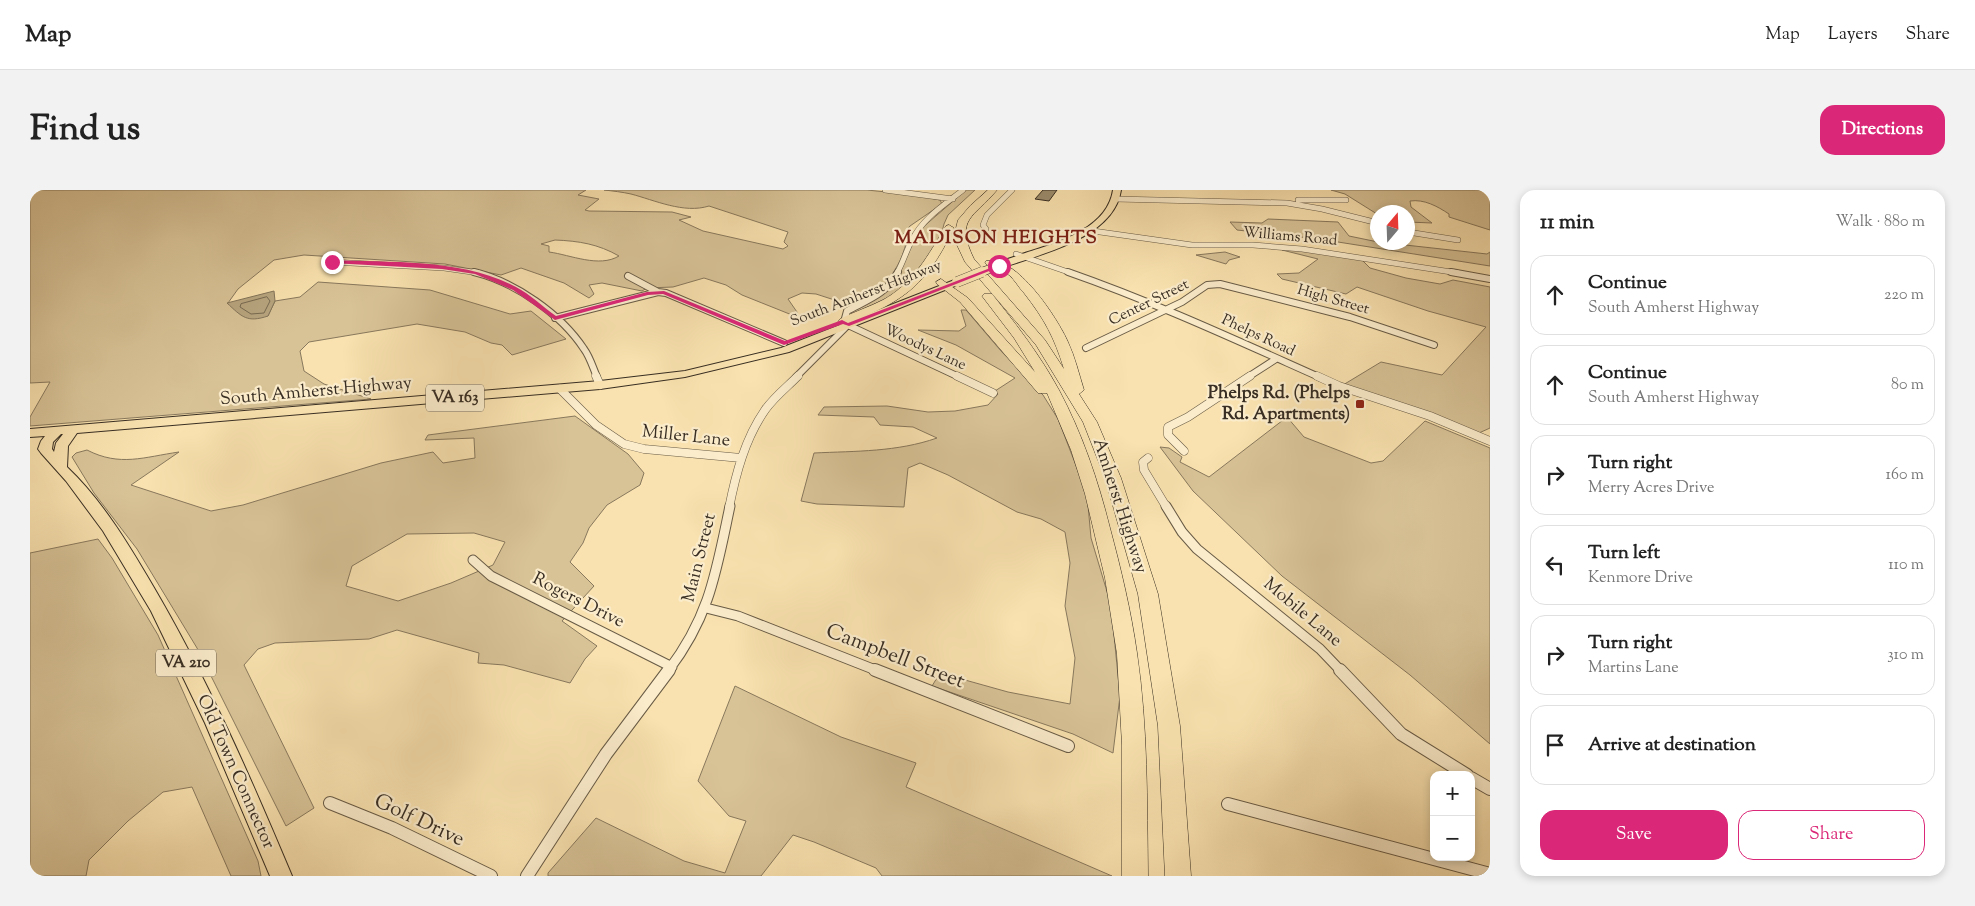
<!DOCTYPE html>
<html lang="en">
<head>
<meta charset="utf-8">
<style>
  :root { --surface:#fff; --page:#f2f2f2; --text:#222; --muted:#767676; --line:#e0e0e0; --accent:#db2777 }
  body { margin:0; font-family:"Sorts Mill Goudy",serif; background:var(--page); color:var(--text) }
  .controls { position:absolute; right:15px; bottom:15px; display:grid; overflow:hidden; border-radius:10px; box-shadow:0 2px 8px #0003 }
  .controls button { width:45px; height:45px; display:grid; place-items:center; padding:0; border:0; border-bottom:1px solid var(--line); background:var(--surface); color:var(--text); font:25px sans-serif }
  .compass { position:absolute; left:1340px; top:15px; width:45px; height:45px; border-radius:50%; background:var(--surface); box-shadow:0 2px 8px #0003; rotate:19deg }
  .stop { position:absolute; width:15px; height:15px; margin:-11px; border:4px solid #db2777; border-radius:50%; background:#fff }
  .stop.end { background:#db2777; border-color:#fff; box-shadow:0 1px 5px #0008 }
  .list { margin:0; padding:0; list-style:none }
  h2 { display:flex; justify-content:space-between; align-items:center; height:65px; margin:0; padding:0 20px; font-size:21px }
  h2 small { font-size:16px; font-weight:400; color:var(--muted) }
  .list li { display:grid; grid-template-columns:32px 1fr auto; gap:15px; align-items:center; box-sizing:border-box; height:80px; margin:0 10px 10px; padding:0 10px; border:1px solid var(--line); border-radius:15px }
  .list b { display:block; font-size:19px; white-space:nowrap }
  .list p { margin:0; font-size:16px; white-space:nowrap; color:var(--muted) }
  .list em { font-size:16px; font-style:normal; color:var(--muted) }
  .actions { display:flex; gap:10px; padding:15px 20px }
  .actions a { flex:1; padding:11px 0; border:1px solid var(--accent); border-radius:15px; text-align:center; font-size:18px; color:var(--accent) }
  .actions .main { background:var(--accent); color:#fff }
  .icon { flex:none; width:28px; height:28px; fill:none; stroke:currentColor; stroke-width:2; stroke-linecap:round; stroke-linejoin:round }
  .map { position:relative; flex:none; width:1460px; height:686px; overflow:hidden; border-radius:15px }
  header { display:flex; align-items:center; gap:30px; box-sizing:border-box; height:70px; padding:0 25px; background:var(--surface); border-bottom:1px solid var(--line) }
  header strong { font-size:24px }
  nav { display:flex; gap:28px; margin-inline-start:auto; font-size:18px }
  .intro { display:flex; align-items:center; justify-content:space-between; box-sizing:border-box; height:120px; padding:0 30px }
  h1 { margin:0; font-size:35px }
  .button { padding:12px 22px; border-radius:15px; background:var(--accent); color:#fff; font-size:18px; font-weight:700 }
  main { display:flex; gap:30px; padding:0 30px }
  aside { flex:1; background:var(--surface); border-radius:15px; box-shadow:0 2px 8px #0003 }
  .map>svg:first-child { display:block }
</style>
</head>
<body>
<header>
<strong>Map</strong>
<nav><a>Map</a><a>Layers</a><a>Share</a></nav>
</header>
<div class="intro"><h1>Find us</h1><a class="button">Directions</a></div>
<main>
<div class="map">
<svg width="1460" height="686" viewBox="0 0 1460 686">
  <rect width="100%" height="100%" fill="#f9e2af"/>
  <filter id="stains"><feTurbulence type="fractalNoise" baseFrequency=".004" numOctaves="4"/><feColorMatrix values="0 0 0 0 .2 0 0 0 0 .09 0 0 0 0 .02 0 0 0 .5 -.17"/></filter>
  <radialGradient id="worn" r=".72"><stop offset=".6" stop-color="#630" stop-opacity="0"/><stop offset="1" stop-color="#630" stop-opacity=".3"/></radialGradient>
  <path fill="#d8c397" stroke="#88785d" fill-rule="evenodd" d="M0,0h556l-8,5 21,4 -14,11 4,1 83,1 19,5 -12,3 24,11 80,18 5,-3 -4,-4 4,-10 -79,-26c-25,8 -55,-6 -78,-12 -9,-2 -18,-3 -27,-4h263l48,5 25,5 2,4 -32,22 -11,13 8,2c-2,5 -3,10 -5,15 -11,26 -27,39 -52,49l-34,-11 -14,-1 -14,6 9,13v5l-55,-22 -16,-10 -22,-7 -31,9 -26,1 -5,3 -40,-8 -13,2 5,9 -5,4 -25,-15 -43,-15 -20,7 -56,-11 -141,-9 -30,5 -36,29 -10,14 40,13 7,-15 25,-4 18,-15 112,8 80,24 21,-3 35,28 -54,16 -10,-10 -11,-2 -26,-11 -48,-8 -108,18 -9,9 4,20 20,13 47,15 -341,27v-9l20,-35 -20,1zM525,50c24,1 43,4 64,16 -20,12 -48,-1 -70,-4v-6l-8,-2z
    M936,0h9l-27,25 -4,9 -5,20 -41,49 -45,21 -2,-1 47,-36 17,-39 7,-10z
    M1301,0h145l14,2v38l-41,-13v-3c-12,-8 -25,-15 -39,-13l1,6 21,16 -24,-1v-10l-31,2 -32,-20z
    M1238,29l70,3 11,14 29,6 109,12 3,-2v14l-171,-27 -82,-9 -7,-8 32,1z
    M1258,58l74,12 8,8 36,10 34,6 13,-4 37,7v141l-11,5 -136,-48 38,-23 61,13 44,-48 -58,-16 -71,-24 -11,7 -64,-15 -5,-5 22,-1 19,-14 -36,-9z
    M1195,62l15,5 -11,3 -3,4 -30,-9z
    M931,120h5l35,41 42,44 15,24 29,75 4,44 20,67 9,91 -7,57 -40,-19 -141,-48 8,-13 68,19 62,12 5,-46 -10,-52 5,-43 -5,-31 -24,-13 -24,-7 -69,-37 -28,-12 -12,5 -4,39 -87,-3 -16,-3 13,-48c42,-2 83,-1 123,-15l-24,-11 -33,-2 -6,-8 -56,-2 6,-8 63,-1 41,6 27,-1 33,-6 10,-11 -3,-3 20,-13 -59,-33 -38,-15 41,1 7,-5z
    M545,226l53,38 16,19 -4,12 -33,20 -18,23 -6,15 -13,19 24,24 -32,35 35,25 -12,13 -15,24 -66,-18 -26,-2 1,-10 -82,-23 -28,9 -94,4 -17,6 -14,16 70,143 -28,18 -89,-178 -60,-99 -43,-56 -22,-36 4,-4 11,-3c33,17 57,7 92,2l-48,33 80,26 32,-6 138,-42 52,-11 10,11 32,-5 -1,-20 -49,2 3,-5zM444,343l31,9 -12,23 -42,18 -53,18 -52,-15 6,-20 55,-32z
    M1257,227l17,20 67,26 12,-2 42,-40 65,27v296l-80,-69 -128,-99 -89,-85 -33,-44 9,1 13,9 -2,5 29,15z
    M68,349l14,19 46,77 100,226 3,15h-30l-39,-89 -29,5 -35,29 -39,39 -3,16h-56v-323z
    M705,496l106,51 75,26 -10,24 206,89h-230l-6,-8 -62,-26 -21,-7 -32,41h-213v-3l48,-55 88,43 41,12 21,-52 -17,-5 -31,-35z"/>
  <path fill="#b7a57f" stroke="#84755a" d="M244,101l1,10 -7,15c-21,7 -26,1 -41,-13z"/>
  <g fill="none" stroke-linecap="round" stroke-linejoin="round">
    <path stroke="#786a51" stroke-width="1" d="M237,107l3,4 -6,12 -13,1 -11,-7 1,-3z"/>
  </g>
  <path fill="#9c8c6c" stroke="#382e23" d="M1013,0h14l-8,11 -14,-2z"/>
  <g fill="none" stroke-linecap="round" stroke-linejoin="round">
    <defs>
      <path id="street-far4" d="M855,0l68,9
        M1086,9l171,4 35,6 56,14
        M1268,10h48
        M956,39l-3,-4 4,-10 25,-25
        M1056,40l106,15h61l49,4 156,24
        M1378,42l50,8
        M986,64l55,19
        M302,72l112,6 35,5
        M867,83c6,-10 9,-22 15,-33 11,-22 32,-35 51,-50"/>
      <path id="street-far3" d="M444,82c41,10 87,42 110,77 6,8 9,19 13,28
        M1038,82c86,30 168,68 251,105
        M1421,82l39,7
        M598,86l30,16 8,1 118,50
        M525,128l103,-26
        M818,135l-4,-3 3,-11c20,-11 40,-17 51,-39
        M818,135l111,52
        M1056,158l96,-46 25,-17 13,-1 130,33 84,28
        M766,187l52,-52
        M1218,187l28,-18"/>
      <path id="street-far2" d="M566,186l4,9
        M927,186l36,17
        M1287,186l22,10 91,30 60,25
        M530,199l36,36 28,19 20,5 97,9
        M1154,261l-16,-16v-8l20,-10 62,-41
        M1118,268l-5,4 1,8 23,38
        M699,318c7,-35 16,-69 36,-98 9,-13 22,-23 33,-34"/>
      <path id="street-far1" d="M1136,316l16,26 15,17 123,100 21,22
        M443,370l18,16 181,91
        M676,418l32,8 140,55
        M638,481c42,-55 48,-99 62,-165"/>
      <path id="street" d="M845,480l193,76
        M1310,480l61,64 66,41
        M1441,588l19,11
        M300,613l62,25 99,48
        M1198,614l262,70
        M497,686l79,-122 63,-84"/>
      <path id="primary" d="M1083,0h8c-7,49 -84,65 -123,79h-6l-2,-2c7,-6 20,-8 29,-12 33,-11 88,-24 94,-65z
        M927,89l5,3 -2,2 -171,68 -104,25 -85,12 -523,44 -9,13 -1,21c35,33 62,78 86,119 54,92 98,192 139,290h-22l-65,-153 -54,-112 -48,-80 -37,-50 -25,-28 -3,-4 3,-8 4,-5 -15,1v-8l570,-48 85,-10 96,-23zM31,244h2l-7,9 -2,9 -2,-3 1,-7z"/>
      <path id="highway" d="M958,0h9c-23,28 -43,28 -23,69l71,81 19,29c-10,-32 -19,-49 -40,-76 -5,-5 -9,-13 -15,-18 -7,-6 -18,-6 -24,-12l1,-2c30,-7 72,58 82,81 7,15 11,32 16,48l-5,4 18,28 24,56 37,116 22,132 11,150h-26l-7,-150 -20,-132 -33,-116 -22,-56 -47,-77 -71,-83 -8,-17 -2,-13 3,-12 12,-14z
        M919,35l5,3c-23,47 -41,68 -89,88 -8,4 -16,11 -25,9l-2,-3 2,-3c14,-7 29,-12 43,-19 31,-17 45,-45 63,-74z
        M911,89l27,19 67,74 -21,-34 -32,-42 2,-2h8c24,30 48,61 67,96 23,43 39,90 51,138 11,41 21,83 27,125 11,74 10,149 11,223h-26v-131l-5,-91 -12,-76 -20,-84 -14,-44 -24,-57h-9l-78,-91 -23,-18 -1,-2z"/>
    </defs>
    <use href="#street-far4" stroke="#685b46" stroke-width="6"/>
    <use href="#street-far3" stroke="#685b46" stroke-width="8"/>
    <use href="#street-far2" stroke="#685b46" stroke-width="9"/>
    <use href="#street-far1" stroke="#685b46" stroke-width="11"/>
    <use href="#street" stroke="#685b46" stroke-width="14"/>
    <use href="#primary" stroke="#382e23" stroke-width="2"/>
    <use href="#highway" stroke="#382e23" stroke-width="1"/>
    <use href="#street-far4" stroke="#fbeccb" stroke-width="5"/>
    <use href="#street-far3" stroke="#fbeccb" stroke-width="6"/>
    <use href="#street-far2" stroke="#fbeccb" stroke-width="8"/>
    <use href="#street-far1" stroke="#fbeccb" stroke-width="9"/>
    <use href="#street" stroke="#fbeccb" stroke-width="12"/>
    <use href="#primary" fill="#f9e2af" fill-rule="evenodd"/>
    <use href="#highway" fill="#f9e2af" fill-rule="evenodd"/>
    <defs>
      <path id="primary-bridge-far1" d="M949,83l16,-6"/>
      <path id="primary-bridge" d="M927,92l25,-10"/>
    </defs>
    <use href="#primary-bridge-far1" stroke="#382e23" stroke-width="9" stroke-linecap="butt"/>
    <use href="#primary-bridge" stroke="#382e23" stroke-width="11" stroke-linecap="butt"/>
    <use href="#primary-bridge-far1" stroke="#f9e2af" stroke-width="8"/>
    <use href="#primary-bridge" stroke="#f9e2af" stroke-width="10"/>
  </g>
  <path fill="#db2777" d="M302,70c61,3 129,-2 184,27 14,7 27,20 40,29l91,-24 17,-1 121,50 57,-21 6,3 150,-58 4,1 -153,60 -6,-2 -59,21 -121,-51 -15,1 -93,25 -42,-30 -38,-16 -33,-5 -111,-6z"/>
  <rect fill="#8f2418" stroke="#fbeccb" stroke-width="2" x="1325" y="209" width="10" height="10" rx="2.5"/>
  <g text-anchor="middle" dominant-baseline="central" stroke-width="4.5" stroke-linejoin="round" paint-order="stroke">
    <g font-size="15" fill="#382e23" stroke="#fbeccb">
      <text transform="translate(1260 47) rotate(5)">Williams Road</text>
      <text transform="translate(836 104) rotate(-21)">South Amherst Highway</text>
      <text transform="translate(1303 110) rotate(16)">High Street</text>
      <text transform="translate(1119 113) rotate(-26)">Center Street</text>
      <text transform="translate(1228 146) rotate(25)">Phelps Road</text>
      <text transform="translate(895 158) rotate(25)">Woodys Lane</text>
    </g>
    <g fill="#fbeccb" stroke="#726755" stroke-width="1">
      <rect x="396" y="194.5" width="58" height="27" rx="4"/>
      <rect x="126" y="459.5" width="60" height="27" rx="4"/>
    </g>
    <g font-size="16" font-weight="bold" fill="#382e23">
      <text x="425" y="208">VA 163</text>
      <text x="156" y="473">VA 210</text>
    </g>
    <g font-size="18" fill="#382e23" stroke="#fbeccb">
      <text transform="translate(286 202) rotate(-5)">South Amherst Highway</text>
      <text transform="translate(656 247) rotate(6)">Miller Lane</text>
      <text transform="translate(1089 316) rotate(72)">Amherst Highway</text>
      <text transform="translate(670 368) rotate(-76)">Main Street</text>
      <text transform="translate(548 411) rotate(27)">Rogers Drive</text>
      <text transform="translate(1272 423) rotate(40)">Mobile Lane</text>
      <text transform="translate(205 582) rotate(66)">Old Town Connector</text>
    </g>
    <g font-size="18" font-weight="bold" fill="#382e23" stroke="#fbeccb" text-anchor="end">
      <text x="1320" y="204">Phelps Rd. (Phelps<tspan x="1320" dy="21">Rd. Apartments)</tspan></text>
    </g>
    <g font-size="19" font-weight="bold" letter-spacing="1" fill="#7a1f14" stroke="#fbeccb">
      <text x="966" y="48">MADISON HEIGHTS</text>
    </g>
    <g font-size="21" fill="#382e23" stroke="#fbeccb">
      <text transform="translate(865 467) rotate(21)">Campbell Street</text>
      <text transform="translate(389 631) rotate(25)">Golf Drive</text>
    </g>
  </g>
  <rect width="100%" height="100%" filter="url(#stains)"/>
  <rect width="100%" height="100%" fill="url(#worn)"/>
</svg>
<div class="controls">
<button>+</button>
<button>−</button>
</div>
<svg class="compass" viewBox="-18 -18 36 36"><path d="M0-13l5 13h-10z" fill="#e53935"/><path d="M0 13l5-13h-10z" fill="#767676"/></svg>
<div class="stop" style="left:969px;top:76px"></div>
<div class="stop end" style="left:302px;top:72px"></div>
</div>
<aside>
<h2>11 min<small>Walk · 880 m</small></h2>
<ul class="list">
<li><svg class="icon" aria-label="ahead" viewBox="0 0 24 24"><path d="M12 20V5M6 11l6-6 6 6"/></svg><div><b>Continue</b><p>South Amherst Highway</p></div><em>220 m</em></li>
<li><svg class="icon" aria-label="ahead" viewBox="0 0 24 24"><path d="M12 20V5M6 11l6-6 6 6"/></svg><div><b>Continue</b><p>South Amherst Highway</p></div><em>80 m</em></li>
<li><svg class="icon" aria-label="right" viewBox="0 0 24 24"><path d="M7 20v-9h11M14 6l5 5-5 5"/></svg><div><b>Turn right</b><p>Merry Acres Drive</p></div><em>160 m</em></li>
<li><svg class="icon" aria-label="left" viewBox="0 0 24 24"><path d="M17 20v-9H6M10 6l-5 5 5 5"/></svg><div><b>Turn left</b><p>Kenmore Drive</p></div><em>110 m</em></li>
<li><svg class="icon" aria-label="right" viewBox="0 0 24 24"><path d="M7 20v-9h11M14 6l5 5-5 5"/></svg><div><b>Turn right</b><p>Martins Lane</p></div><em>310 m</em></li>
<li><svg class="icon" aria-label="arrive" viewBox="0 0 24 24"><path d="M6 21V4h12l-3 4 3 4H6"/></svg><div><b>Arrive at destination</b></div></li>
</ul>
<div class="actions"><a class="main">Save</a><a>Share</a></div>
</aside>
</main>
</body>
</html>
